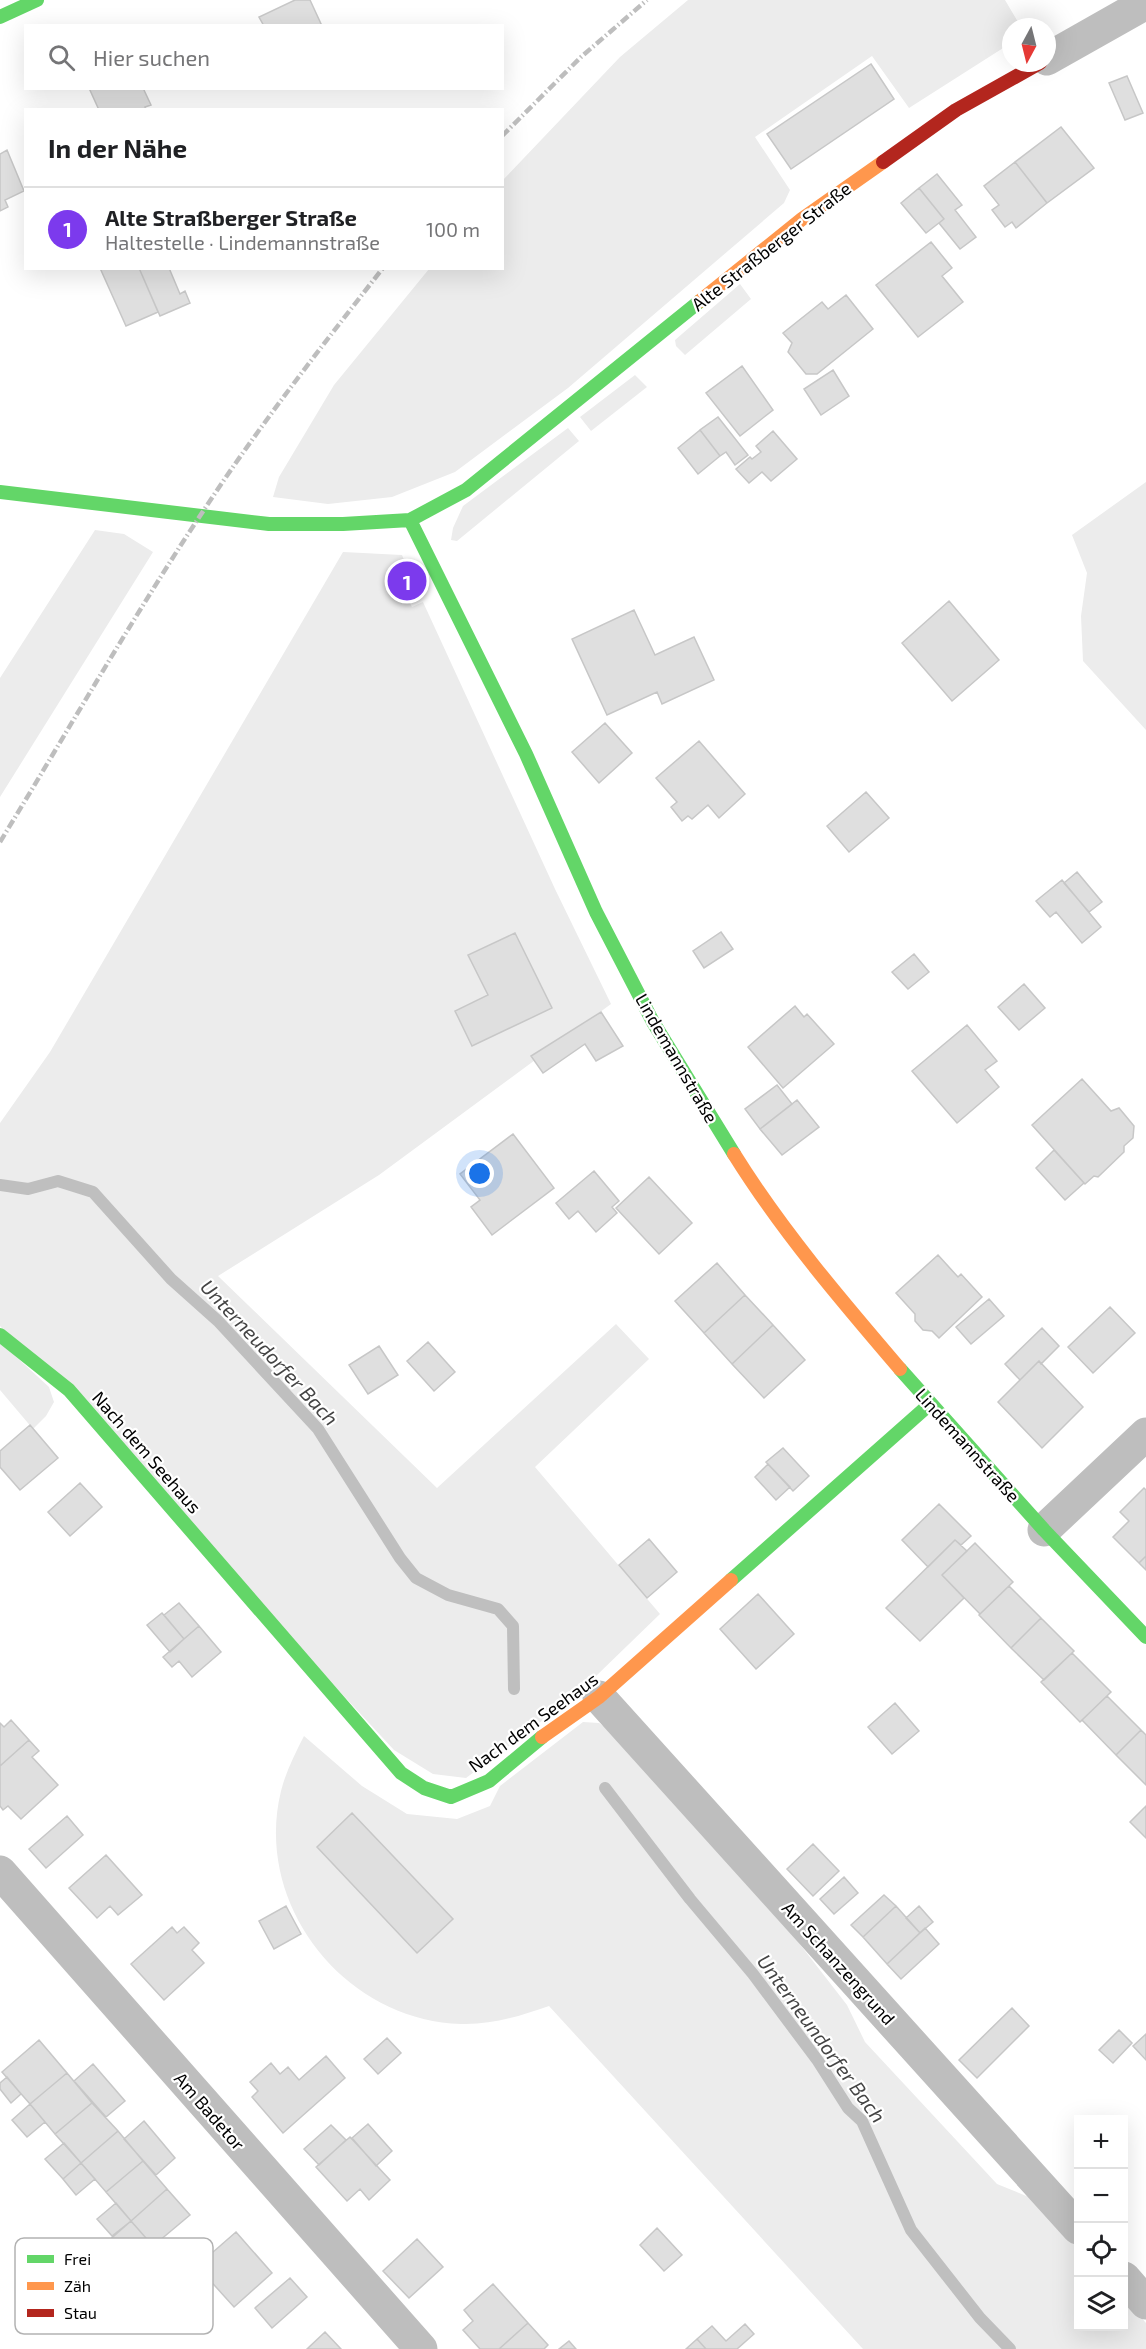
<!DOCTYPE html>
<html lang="de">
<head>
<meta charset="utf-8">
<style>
  :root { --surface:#fff; --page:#f2f2f2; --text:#202124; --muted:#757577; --line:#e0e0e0; --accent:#7c3aed }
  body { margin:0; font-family:"Exo 2",sans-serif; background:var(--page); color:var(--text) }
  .controls { position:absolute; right:18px; bottom:18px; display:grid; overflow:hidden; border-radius:0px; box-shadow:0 6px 24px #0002 }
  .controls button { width:54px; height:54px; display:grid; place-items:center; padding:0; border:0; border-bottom:2px solid var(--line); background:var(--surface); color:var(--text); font:30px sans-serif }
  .compass { position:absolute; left:1002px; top:18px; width:54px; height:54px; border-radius:50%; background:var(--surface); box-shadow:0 6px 24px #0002; rotate:187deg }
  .you { position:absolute; left:480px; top:1174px; width:21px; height:21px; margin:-15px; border:4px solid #fff; border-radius:50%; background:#1a73e8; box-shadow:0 0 0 9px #1a73e833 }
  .badge { display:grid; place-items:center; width:39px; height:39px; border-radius:50%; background:var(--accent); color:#fff; font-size:20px; font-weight:700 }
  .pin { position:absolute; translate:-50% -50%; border:3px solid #fff; box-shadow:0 2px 6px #0006 }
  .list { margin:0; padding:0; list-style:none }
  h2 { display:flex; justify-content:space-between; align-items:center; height:78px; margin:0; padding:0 24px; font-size:26px }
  h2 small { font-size:20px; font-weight:400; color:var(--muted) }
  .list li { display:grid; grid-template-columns:39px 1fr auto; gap:18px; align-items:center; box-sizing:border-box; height:84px; padding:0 24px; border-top:2px solid var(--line) }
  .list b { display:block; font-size:22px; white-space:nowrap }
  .list p { margin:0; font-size:20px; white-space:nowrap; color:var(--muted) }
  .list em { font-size:20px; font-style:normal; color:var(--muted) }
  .icon { flex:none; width:33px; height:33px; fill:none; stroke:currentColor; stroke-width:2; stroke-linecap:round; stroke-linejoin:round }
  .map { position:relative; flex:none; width:1146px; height:2349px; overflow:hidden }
  .search { position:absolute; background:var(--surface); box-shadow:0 6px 24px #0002; left:24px; top:24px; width:480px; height:66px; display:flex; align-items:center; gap:15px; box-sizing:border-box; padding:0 21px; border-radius:0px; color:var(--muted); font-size:22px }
  .panel { position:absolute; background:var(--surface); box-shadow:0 6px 24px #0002; left:24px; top:108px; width:480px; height:162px; border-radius:0px }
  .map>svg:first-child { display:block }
</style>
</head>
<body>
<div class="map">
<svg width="1146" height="2349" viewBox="0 0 1146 2349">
  <rect width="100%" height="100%" fill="#fff"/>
  <path fill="#ececec" d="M688,0h317l16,27h-10v16l-102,65 -37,-52 -117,81 35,53 -6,13 -216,185 -113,84 -63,25 -64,7 -55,-7 6,-20 55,-92 95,-116 73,-1 1,-88 117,-123z
    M740,284l11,15 -66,56 -9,-9 -1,-6z
    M635,375l12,12 -56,44 -11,-14z
    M568,428l11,13 -122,100 -6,-1 2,-12 10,-22z
    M1146,482v248l-63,-69 -2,-45 6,-43 -15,-38z
    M95,530l29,4 29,18 -153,245v-119z
    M343,552l59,3 4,10 -12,7 18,35 11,-5 132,287 56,115 -232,171 -161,101 219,212 179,-164 33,35 -114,108 125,147 -64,62 -64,53 -66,49 -33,-4 -39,-24 -394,-424v-203l50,-71z
    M0,1342l49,45 5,15 -8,14 -13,13 -33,-39z
    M583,1722l16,1 38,27 148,175 62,80 18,37 132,142 39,16 42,47v79h46v-29l22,26v26h-283l-314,-343c-29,10 -57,19 -88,18 -116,-3 -208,-119 -180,-233 5,-20 14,-37 23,-55l58,50 45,28 50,5 33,-13 10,-20z"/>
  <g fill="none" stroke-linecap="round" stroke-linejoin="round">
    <path stroke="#bfbfbf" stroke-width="12" d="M0,1185l28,4 30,-8 35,11 78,87 47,42 100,108 82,129 16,20 32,17 50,14 15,17 1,63
      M605,1788l85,111 63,75 65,87 30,47 14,13 49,109 69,88 30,31"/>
  </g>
  <path fill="#dfdfdf" stroke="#c7c7c7" stroke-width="1.5" d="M295,0h15l12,26h-58l-5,-9z
    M871,64l23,35 -103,70 -24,-35z
    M1127,76l16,37 -18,7 -16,-37z
    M89,88h54l8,17 -6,2 1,3h-47z
    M1061,127l33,41 -47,35 -32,-41z
    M7,150l17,41 -19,9 3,7 -8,4v-57z
    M1015,162l32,41 -31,25 -4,-6 -7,5 -13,-17 7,-5 -15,-19z
    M937,174l25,31 -7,5 21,27 -16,12 -21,-26 5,-4 -25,-31z
    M919,188l25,31 -18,14 -25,-30z
    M931,242l21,26 -10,8 21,26 -45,35 -42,-52z
    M100,268h39l19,44 -32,14z
    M139,268h30l11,26 5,-3 5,12 -30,13z
    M846,295l27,34 -56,45h-11l-18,-22 4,-9 -9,-10 39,-31 6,7z
    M742,366l31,44 -33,26 -34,-43z
    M833,370l16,26 -28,19 -17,-26z
    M718,417l30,38 -13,10 -9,-13 -6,4 -20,-26z
    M700,430l20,26 -22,18 -20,-26z
    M773,431l24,28 -26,22 -9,-9 -13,11 -13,-14 14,-12 2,2 9,-7 -5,-6z
    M949,601l50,59 -47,41 -50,-58z
    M634,610l21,45 39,-18 20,43 -52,24 -5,-12 -50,23 -35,-76z
    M605,723l27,30 -33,30 -27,-31z
    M699,741l46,53 -26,24 -11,-13 -16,14 -4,-3 -6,5 -11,-14 6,-5 -21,-24z
    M866,792l23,26 -40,34 -22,-26z
    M1077,872l25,30 -13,10 -25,-29z
    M1062,880l39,47 -19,16 -26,-31 -6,5 -14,-16z
    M721,932l12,17 -29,19 -11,-17z
    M515,933l37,75 -80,38 -17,-35 33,-16 -20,-40z
    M914,954l15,18 -21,17 -16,-17z
    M1024,984l21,24 -26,22 -21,-23z
    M795,1006l9,11 3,-3 27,30 -51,44 -35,-41z
    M601,1012l22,34 -27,15 -11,-17 -42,29 -12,-17z
    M967,1025l30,36 -12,9 14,17 -42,36 -45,-52z
    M1082,1079l29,32 8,-3 15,18 -1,12 -9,8v6l-26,25 -4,-1 -9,8 -53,-59z
    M777,1085l15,19 -32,25 -15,-20z
    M797,1100l22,27 -37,28 -22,-26z
    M513,1134l41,54 -62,47 -21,-28 9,-7 -20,-26z
    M1054,1150l30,33 -19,17 -29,-32z
    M594,1171l25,30 -7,6 5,6 -21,19 -18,-21 -9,8 -13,-16z
    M649,1177l43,46 -33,31 -43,-46z
    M938,1255l20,22 3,-3 21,23 -43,41 -7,-7 -9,-1 -8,-9v-7l-19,-21z
    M717,1263l28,32 -41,38 -29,-32z
    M745,1295l28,30 -41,39 -28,-31z
    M989,1299l15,17 -33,28 -15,-17z
    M1110,1307l25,26 -42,40 -25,-26z
    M773,1325l32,35 -41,38 -32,-34z
    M1042,1328l17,18 -18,18 -2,-3 -19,19 -15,-16z
    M428,1342l27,30 -21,19 -27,-30z
    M379,1346l19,29 -30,19 -19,-29z
    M1039,1361l44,46 -41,41 -44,-46z
    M30,1425l28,33 -38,32 -20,-23v-16z
    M783,1448l26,28 -16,15 -27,-29z
    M768,1464l22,23 -14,13 -21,-23z
    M80,1483l22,24 -32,29 -22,-24z
    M1144,1488l2,2v66l-7,7 -26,-26 16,-16 -9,-9z
    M939,1504l32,32 -10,9 -6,-5 -27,27 -26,-27z
    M649,1539l28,33 -30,26 -28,-33z
    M955,1540l12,11 -25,24 22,23 -44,43 -34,-33z
    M975,1543l38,39 -33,32 -38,-39z
    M1146,1556v14l-7,-7z
    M1009,1586l32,32 -30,30 -32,-33z
    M758,1594l36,40 -38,35 -36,-40z
    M179,1603l20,23 -15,13 -20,-24z
    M162,1613l22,26 -14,13 -23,-27z
    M1041,1618l33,33 -30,29 -33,-32z
    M199,1626l22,26 -29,25 -13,-16 -7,6 -9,-10z
    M1072,1653l39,39 -31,30 -39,-40z
    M1107,1696l34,34 -25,25 -34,-35z
    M895,1703l24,28 -27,23 -24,-27z
    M11,1720l18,20 -29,26v-43l4,4z
    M1141,1730l5,5v50l-30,-30z
    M29,1740l10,11 -7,6 26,28 -37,34 -13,-13 -5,4 -3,-4v-40z
    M1146,1806v32l-16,-16z
    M352,1813l101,106 -36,34 -100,-106z
    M67,1816l16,19 -37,33 -17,-19z
    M813,1844l26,27 -26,25 -26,-27z
    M106,1855l36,40 -24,20 -8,-9 -13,12 -28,-30z
    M844,1877l14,16 -24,21 -14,-15z
    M884,1895l12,11 -33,31 -12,-12z
    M286,1906l15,28 -27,15 -15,-28z
    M896,1906l24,27 -33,31 -24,-27z
    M919,1906l14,16 -13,11 -14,-15z
    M172,1927l5,6 7,-6 15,16 -7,7 12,13 -40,37 -33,-36z
    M925,1928l14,16 -38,35 -14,-15z
    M1012,2008l17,18 -52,52 -18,-18z
    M1119,2030l13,13 -19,20 -14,-13z
    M1146,2034v26l-13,-14z
    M387,2038l14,15 -23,21 -14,-15z
    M39,2040l28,33 -37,31 -28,-32z
    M326,2056l19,22 -62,55 -31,-36 6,-6 -8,-9 21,-19 9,11 8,-7 11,13z
    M93,2064l32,37 -19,16 -32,-36z
    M67,2073l25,30 -37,31 -25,-30z
    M7,2077l14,17 -10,9 -11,-14v-6z
    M92,2103l26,28 -37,32 -26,-29z
    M30,2104l15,18 -18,15 -15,-17z
    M144,2121l31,37 -19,17 -32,-36z
    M368,2124l24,27 -16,15 -24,-28z
    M331,2125l15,15 -27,25 -15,-16z
    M118,2131l25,30 -37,31 -25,-29z
    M350,2137l40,43 -21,20 -9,-11 -13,12 -31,-34z
    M64,2143l17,20 -18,16 -18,-20z
    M143,2161l24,28 -36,32 -25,-29z
    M81,2163l14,16 -19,16 -13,-16z
    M167,2189l23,26 -37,31 -22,-25z
    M116,2203l15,18 -19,15 -15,-17z
    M131,2221l22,25 -17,15 -14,-15 -8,7 -8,-10z
    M657,2228l25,27 -18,16 -24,-26z
    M236,2232l36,41 -38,34 -37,-41z
    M417,2239l26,28 -34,31 -26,-27z
    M290,2278l17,19 -35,31 -17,-20z
    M493,2284l35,39 -29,26h-19l-17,-19 10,-9 -9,-11z
    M528,2323l20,22 -4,4h-45z
    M745,2324l9,10 -17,15h-31l-9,-10 15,-13 14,15z
    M325,2332l16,17h-34z
    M697,2339l9,10h-20z
    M569,2341l7,8h-17z"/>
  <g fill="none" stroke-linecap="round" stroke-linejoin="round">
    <path stroke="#bebebe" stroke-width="33" d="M1047,59l99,-56
      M1044,1530l102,-96
      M599,1697l479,531
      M0,1872l421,477
      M1124,2278l22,25"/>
    <path stroke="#63d668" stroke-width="14" d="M0,17l37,-17
      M0,492l269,32h74l67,-4 56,-30 234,-189
      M410,520l116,234 70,158 57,110 81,132
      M0,1335l69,55 332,383 23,15 27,9 38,-16 53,-44
      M900,1369l144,161 102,107
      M731,1580l199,-176"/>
    <path stroke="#ff974d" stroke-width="14" d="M700,301l102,-82 81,-57
      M734,1154c48,77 107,146 166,215
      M542,1737l57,-40 132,-117"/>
    <path stroke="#b3261e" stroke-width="14" d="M883,162l73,-52 84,-47"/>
    <path stroke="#bebebe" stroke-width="4.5" stroke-dasharray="9 3 1.5 3" stroke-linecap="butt" d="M502,136l79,-79 66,-57
      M0,842c77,-126 151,-257 235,-378 47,-67 97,-131 148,-196"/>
  </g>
  <g text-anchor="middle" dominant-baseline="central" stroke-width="4.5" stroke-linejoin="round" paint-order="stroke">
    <g font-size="18" fill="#000" stroke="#fff">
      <text transform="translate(771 246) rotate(-38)">Alte Straßberger Straße</text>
      <text transform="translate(677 1058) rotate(60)">Lindemannstraße</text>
      <text transform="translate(968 1445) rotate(48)">Lindemannstraße</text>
      <text transform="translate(147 1452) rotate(49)">Nach dem Seehaus</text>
      <text transform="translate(533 1722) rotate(-36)">Nach dem Seehaus</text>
      <text transform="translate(839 1963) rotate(48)">Am Schanzengrund</text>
      <text transform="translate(210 2111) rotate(49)">Am Badetor</text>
    </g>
    <g font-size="20" font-style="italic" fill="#444" stroke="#fff">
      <text transform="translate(270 1352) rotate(47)">Unterneudorfer Bach</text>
      <text transform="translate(822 2038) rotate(54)">Unterneundorfer Bach</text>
    </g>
  </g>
  <rect x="15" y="2238" width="198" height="96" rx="9" fill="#fff" stroke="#b2b2b2" stroke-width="1.5"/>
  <rect x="27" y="2255" width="27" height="8" fill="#63d668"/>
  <rect x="27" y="2282" width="27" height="8" fill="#ff974d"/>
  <rect x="27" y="2309" width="27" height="8" fill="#b3261e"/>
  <g font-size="16" fill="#000">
    <text x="64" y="2265">Frei</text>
    <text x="64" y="2292">Zäh</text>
    <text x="64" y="2319">Stau</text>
  </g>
</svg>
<div class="controls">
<button>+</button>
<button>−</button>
<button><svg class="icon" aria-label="locate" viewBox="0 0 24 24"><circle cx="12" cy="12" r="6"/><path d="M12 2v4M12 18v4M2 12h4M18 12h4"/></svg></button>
<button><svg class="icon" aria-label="layers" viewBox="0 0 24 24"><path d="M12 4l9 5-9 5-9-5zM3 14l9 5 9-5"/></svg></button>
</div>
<svg class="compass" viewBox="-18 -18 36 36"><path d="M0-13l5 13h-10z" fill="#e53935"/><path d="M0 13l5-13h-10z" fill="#757577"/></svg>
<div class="you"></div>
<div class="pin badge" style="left:407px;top:581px">1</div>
<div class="search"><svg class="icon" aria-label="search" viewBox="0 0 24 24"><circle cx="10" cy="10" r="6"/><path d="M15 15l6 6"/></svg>Hier suchen</div>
<section class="panel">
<h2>In der Nähe<small></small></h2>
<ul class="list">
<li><span class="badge">1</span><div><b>Alte Straßberger Straße</b><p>Haltestelle · Lindemannstraße</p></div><em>100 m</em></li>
</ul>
</section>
</div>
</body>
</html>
